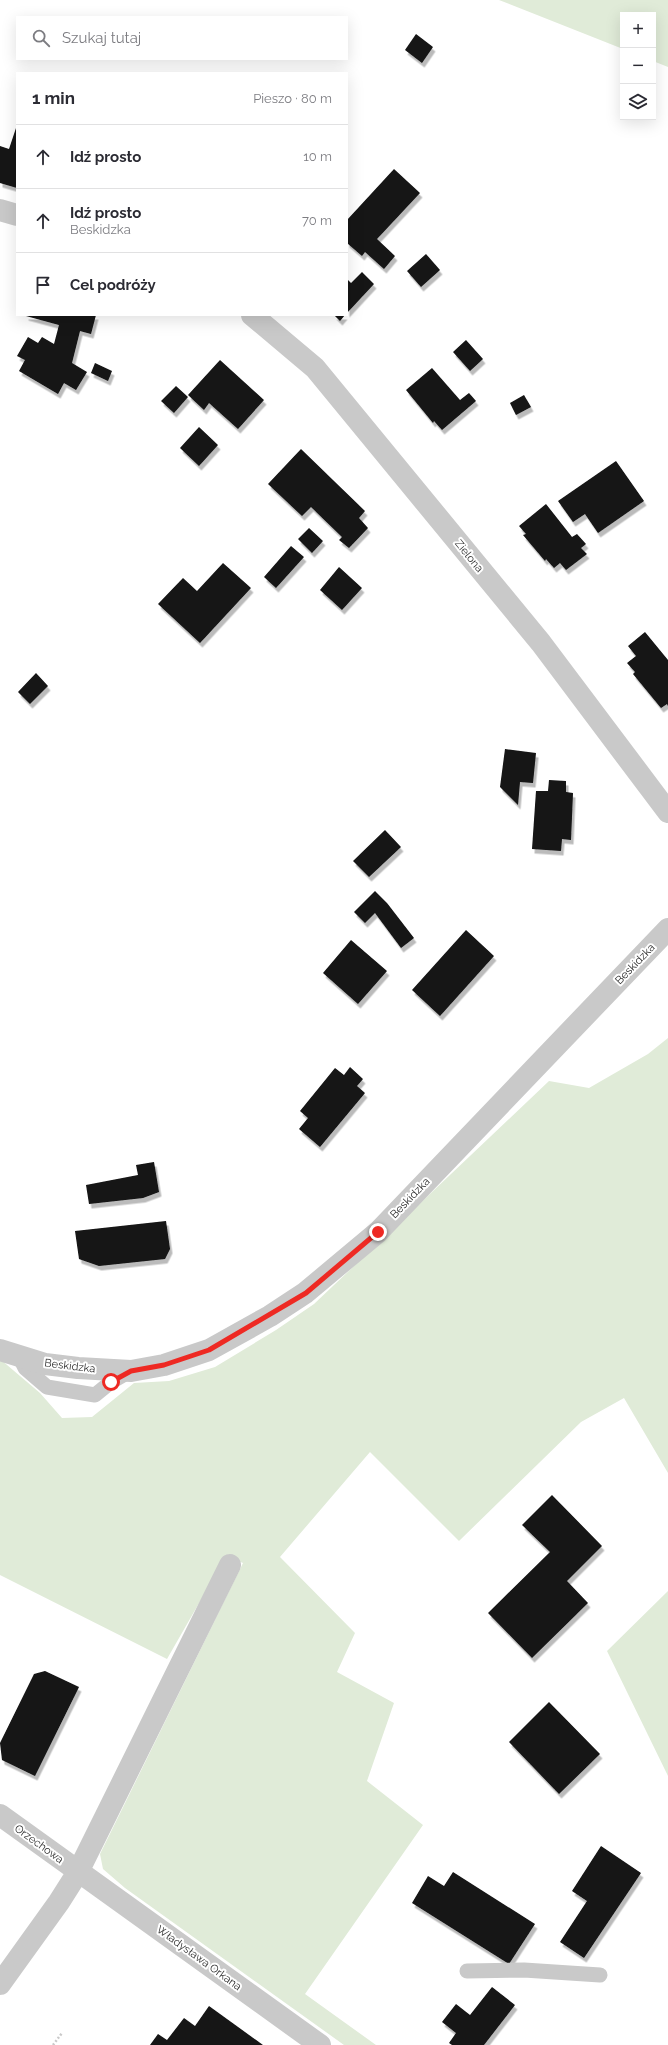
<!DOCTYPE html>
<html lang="pl">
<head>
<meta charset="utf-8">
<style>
  :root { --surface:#fff; --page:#f7f7f7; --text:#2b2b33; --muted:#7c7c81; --line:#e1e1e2 }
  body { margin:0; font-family:Raleway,sans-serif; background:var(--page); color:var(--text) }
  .controls { position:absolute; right:12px; top:12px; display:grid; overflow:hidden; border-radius:0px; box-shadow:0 4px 16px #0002 }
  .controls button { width:36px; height:36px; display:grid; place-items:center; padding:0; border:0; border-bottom:1px solid var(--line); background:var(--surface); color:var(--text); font:20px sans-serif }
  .stop { position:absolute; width:12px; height:12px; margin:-9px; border:3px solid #ee2923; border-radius:50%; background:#fff }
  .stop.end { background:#ee2923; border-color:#fff; box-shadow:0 1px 4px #0008 }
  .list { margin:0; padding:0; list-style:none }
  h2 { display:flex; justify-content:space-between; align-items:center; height:52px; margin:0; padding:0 16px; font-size:17px }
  h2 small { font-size:13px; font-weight:400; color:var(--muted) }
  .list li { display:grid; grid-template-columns:26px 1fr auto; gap:12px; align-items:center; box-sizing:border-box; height:64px; padding:0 16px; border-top:1px solid var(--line) }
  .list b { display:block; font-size:15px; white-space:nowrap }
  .list p { margin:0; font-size:13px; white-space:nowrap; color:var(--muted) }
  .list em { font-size:13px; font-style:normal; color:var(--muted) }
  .icon { flex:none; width:22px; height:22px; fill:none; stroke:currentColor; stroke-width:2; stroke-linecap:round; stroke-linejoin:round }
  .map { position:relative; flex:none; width:668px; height:2045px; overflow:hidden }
  .search { position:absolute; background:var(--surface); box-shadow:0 4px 16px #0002; left:16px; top:16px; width:332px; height:44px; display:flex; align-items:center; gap:10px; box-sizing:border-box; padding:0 14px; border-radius:0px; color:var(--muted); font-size:15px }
  .panel { position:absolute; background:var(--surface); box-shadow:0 4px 16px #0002; left:16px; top:72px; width:332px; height:244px; border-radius:0px }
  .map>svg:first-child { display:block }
</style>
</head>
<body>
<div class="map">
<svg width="668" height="2045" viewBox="0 0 668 2045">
  <defs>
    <filter id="shadow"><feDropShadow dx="2.5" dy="4.5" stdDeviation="0" flood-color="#0004"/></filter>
  </defs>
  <rect width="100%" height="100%" fill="#fff"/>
  <path fill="#e0ebd8" d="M499,0h169v67l-15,-6v-46h-30v34z
    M668,1038v435l-44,-75 -43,24 -122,119 -89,-89 -90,105 75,76 -18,39 57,31 -27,78 56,44 -118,169 71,51h-32l-219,-157 -22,-19 -3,-15 143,-291 -17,-7 -59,103 -167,-84v-216l40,34 22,25 30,-1 42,-34 35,-2 46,-14 61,-37 38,-26 235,-223 40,7 59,-34z
    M668,1591v185l-61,-125z"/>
  <path fill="#131313" filter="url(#shadow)" d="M416,34l17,13 -11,16 -17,-13z
    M17,125v63l-17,-5v-37l9,3z
    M394,169l26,24 -43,46 18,17 -11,13 -19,-17 -3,4 -15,-13v-23z
    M426,254l14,16 -19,17 -14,-16z
    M362,272l12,12 -27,29v-34l4,4z
    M26,315h70l-5,19 -11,-3 -8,32 15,9 -11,18 -12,-7 -6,11 -39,-23 6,-11 -8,-4 11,-19 10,6 4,-6 12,7 5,-19 -33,-9z
    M334,315h11l-5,6z
    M466,340l17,19 -13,12 -17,-19z
    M220,360l44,40 -26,29 -29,-26 -5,7 -16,-15z
    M95,363l17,8 -4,10 -17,-8z
    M432,368l28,32 9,-7 7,8 -34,29 -8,-9 -1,2 -27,-33z
    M176,386l12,11 -14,16 -13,-12z
    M524,395l7,12 -15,8 -6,-12z
    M199,427l19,18 -19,21 -19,-18z
    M301,449l64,62 -6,7 9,10 -19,20 -10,-8 3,-3 -31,-30 -9,9 -34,-32z
    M616,461l28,40 -46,32 -13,-19 -12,8 -15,-21z
    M546,504l26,33 5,-3 9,10 -5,4 6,6 -21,16 -6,-7 -6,5 -8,-9 -1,2 -22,-26 3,-1 -7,-8z
    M309,528l14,13 -11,12 -14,-14z
    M291,546l13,11 -28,31 -12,-11z
    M223,563l28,25 -51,55 -42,-39 25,-26 14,13z
    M339,567l23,21 -20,22 -22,-20z
    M645,632l23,28v46l-1,-2 -6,4 -28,-34 2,-2 -8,-9 9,-7 -8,-10z
    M36,673l12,13 -18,18 -12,-12z
    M505,749l31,4 -3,30 -13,-1 -2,23 -18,-18z
    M549,780l17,1v11l7,1 -2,47 -9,-1 -1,12 -29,-2 4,-58h12z
    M385,830l16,17 -32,30 -16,-16z
    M375,891l12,12 27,35 -13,10 -26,-35 -10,10 -11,-11z
    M466,930l28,26 -54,60 -28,-26z
    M351,940l36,31 -29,33 -35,-31z
    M350,1067l13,12 -6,7 8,7 -45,54 -21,-18 9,-11 -8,-7 35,-43 9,7z
    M154,1162l5,30 -16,6 -54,6 -3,-19 52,-10 -2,-10z
    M166,1221l4,28 -5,10 -66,7 -20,-7 -4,-28z
    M552,1495l50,51 -35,35 21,22 -56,55 -44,-45 62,-61 -28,-27z
    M45,1671l34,16 -44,89 -33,-16 -2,-17 34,-69z
    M549,1702l51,52 -41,40 -50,-52z
    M601,1846l40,27 -57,85 -24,-16 27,-41 -15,-10z
    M453,1872l82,52 -26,40 -97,-61 16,-27 16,10z
    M492,1987l23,18 -31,40h-32l-3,-2 7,-10 -14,-11 14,-18 14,11z
    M209,2006l54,39h-113l8,-11 9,6 17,-22 11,8z"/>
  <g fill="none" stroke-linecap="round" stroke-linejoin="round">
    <path stroke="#c9c9c9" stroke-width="2.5" stroke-dasharray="2 2" stroke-linecap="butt" d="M53,2045l9,-12"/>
    <path stroke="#c9c9c9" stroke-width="15" d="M19,1356l6,12 22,19 48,8 16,-13 19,-11
      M467,1971l57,-1 76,5"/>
    <path stroke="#c9c9c9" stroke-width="22" d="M0,210l17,5
      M252,315l63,53 226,275 127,169
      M0,1350l45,14 33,4 53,3 33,-6 45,-15 61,-34 35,-23 73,-61 290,-303
      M0,1815l320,230
      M0,1984l59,-82 19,-30 152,-307"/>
  </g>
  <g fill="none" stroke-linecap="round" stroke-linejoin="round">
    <path stroke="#ee2923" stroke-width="5" d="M111,1382l20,-11 33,-6 45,-15 97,-57 72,-61"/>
  </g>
  <g text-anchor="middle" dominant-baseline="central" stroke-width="4" stroke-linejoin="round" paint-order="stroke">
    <g font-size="11" fill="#2c2c2c" stroke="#fff">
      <text transform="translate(469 556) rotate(51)">Zielona</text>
      <text transform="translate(635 964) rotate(-46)">Beskidzka</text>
      <text transform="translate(410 1198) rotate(-46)">Beskidzka</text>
      <text transform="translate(70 1366) rotate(7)">Beskidzka</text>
      <text transform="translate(39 1844) rotate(36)">Orzechowa</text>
      <text transform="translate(199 1958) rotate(36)">Władysława Orkana</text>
    </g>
  </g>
</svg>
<div class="controls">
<button>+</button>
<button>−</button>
<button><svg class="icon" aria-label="layers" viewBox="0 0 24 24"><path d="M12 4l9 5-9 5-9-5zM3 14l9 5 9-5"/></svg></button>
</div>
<div class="stop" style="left:111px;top:1382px"></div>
<div class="stop end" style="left:378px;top:1232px"></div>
<div class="search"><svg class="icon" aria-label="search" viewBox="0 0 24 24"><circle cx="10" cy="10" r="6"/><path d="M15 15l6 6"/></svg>Szukaj tutaj</div>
<section class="panel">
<h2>1 min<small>Pieszo · 80 m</small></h2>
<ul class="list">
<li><svg class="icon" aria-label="ahead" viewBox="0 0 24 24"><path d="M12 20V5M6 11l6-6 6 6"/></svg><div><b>Idź prosto</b></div><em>10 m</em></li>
<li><svg class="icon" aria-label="ahead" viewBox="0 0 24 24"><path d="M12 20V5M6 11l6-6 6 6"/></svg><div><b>Idź prosto</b><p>Beskidzka</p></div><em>70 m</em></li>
<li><svg class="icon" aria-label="arrive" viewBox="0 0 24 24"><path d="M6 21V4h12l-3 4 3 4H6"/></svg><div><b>Cel podróży</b></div></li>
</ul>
</section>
</div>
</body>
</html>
